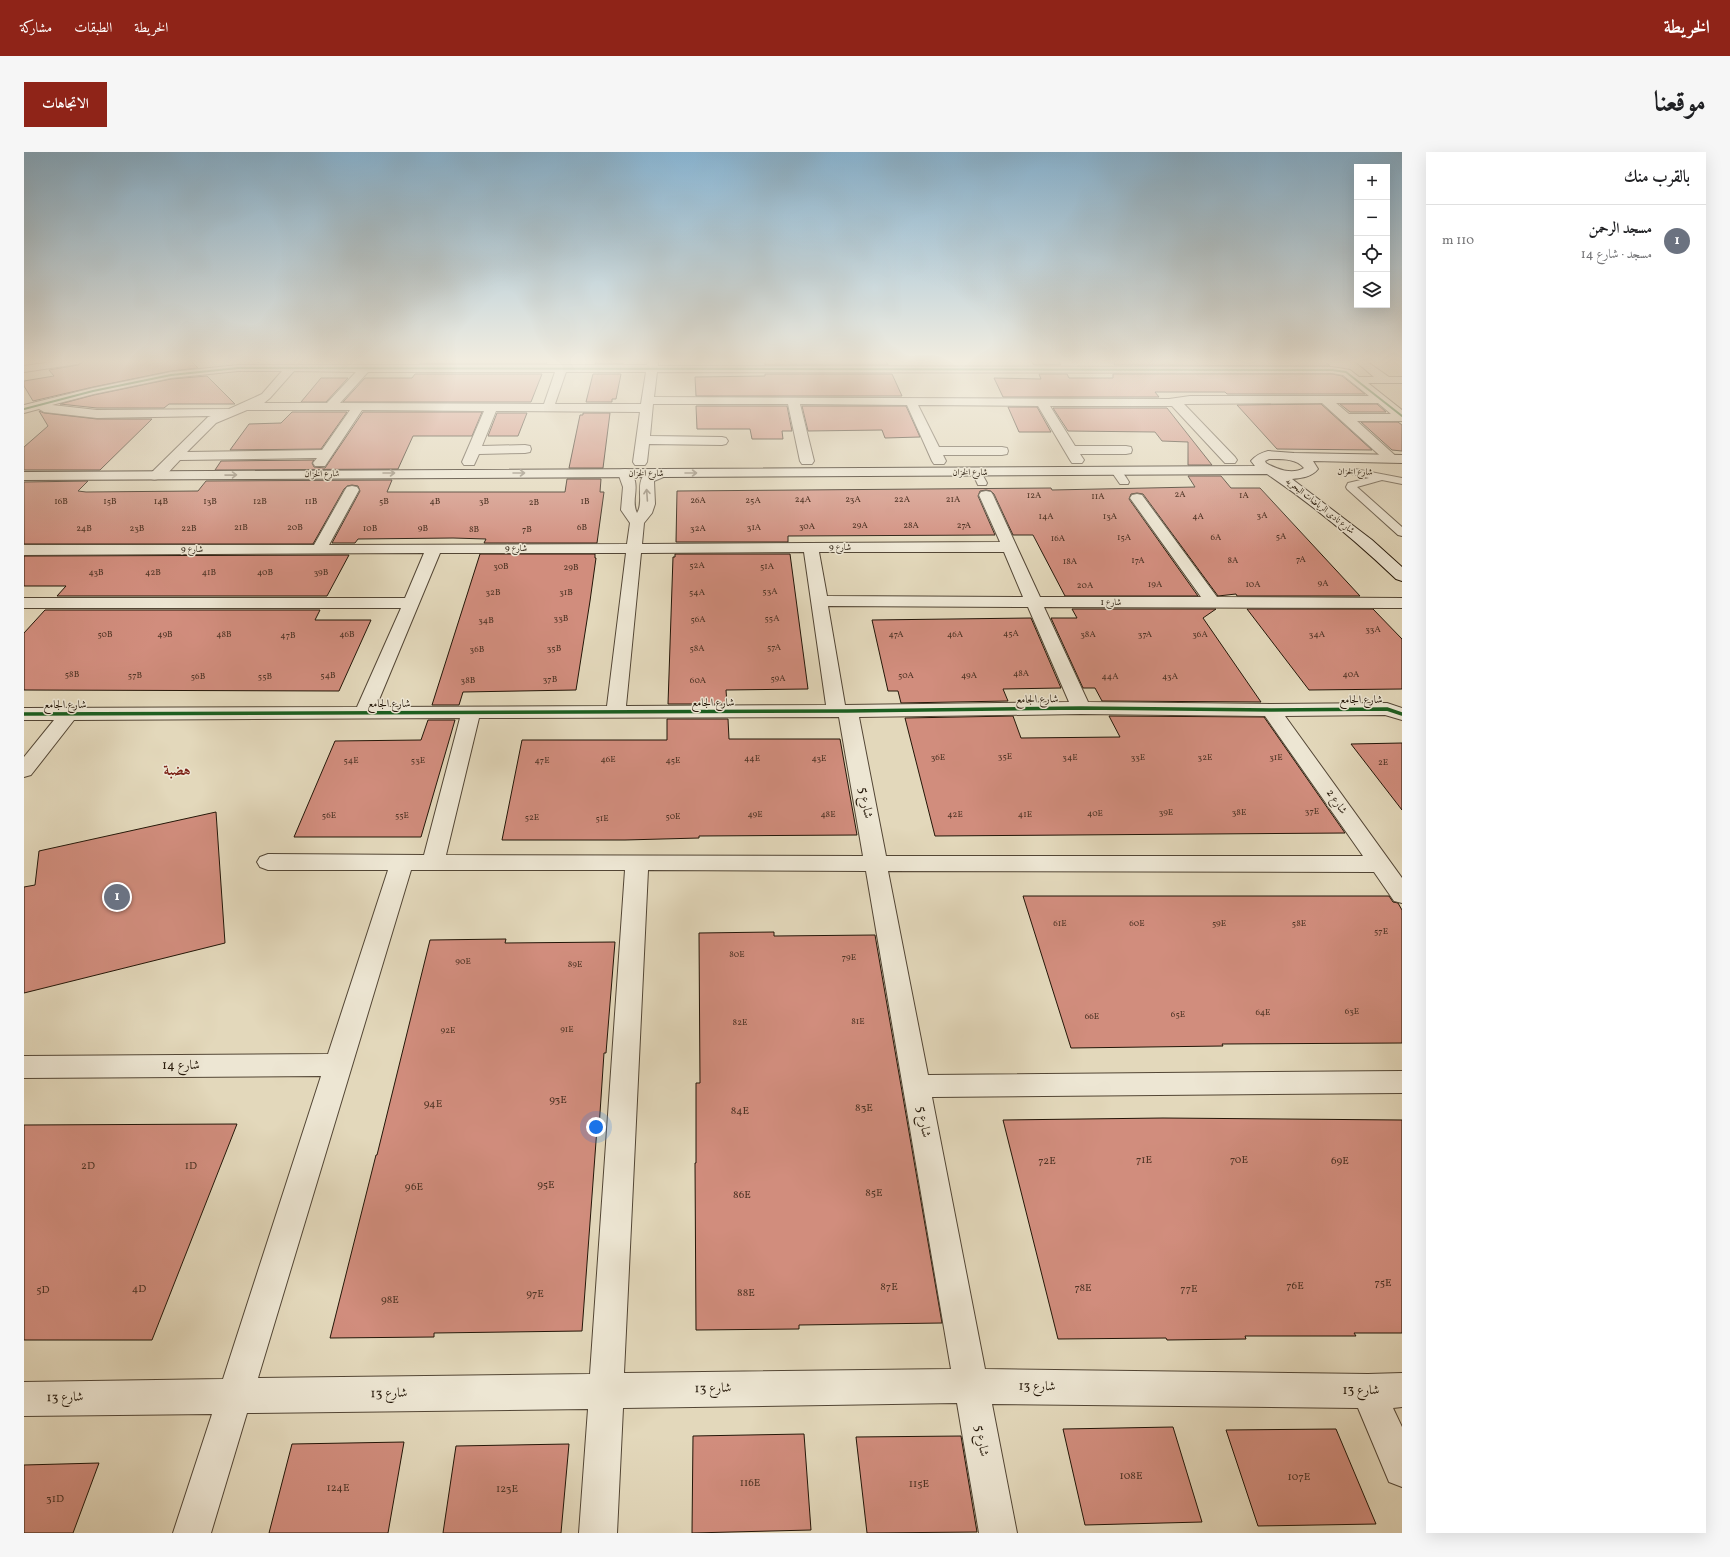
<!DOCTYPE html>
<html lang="ar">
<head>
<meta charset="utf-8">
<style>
  :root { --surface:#fff; --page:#f6f6f6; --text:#202124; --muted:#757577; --line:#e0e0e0; --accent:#8f2418 }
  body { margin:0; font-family:Vollkorn,Amiri,serif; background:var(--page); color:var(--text); direction:rtl }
  .controls { position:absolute; right:12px; top:12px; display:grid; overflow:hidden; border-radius:0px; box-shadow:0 4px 16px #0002 }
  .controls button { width:36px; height:36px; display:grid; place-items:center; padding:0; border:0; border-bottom:1px solid var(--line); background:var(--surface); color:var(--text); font:20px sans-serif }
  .you { position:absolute; left:572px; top:975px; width:14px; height:14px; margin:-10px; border:3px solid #fff; border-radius:50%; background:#1a73e8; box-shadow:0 0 0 6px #1a73e833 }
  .badge { display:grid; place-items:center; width:26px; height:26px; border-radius:50%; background:var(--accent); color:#fff; font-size:13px; font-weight:700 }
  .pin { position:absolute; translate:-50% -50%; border:2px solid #fff; box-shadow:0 1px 4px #0006 }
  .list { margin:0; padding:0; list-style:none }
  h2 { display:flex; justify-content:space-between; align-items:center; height:52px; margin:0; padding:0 16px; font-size:17px }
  h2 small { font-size:13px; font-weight:400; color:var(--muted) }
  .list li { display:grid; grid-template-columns:26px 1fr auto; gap:12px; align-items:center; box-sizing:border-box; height:72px; padding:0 16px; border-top:1px solid var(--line) }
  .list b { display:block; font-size:15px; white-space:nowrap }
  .list p { margin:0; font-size:13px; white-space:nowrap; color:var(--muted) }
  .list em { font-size:13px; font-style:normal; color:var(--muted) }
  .icon { flex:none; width:22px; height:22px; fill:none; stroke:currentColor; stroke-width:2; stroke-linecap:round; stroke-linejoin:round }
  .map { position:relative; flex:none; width:1378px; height:1381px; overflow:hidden; direction:ltr; border-radius:0px }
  header { display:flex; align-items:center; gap:24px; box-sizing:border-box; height:56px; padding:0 20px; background:var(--accent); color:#fff }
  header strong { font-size:19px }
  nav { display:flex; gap:22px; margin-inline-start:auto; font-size:14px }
  .intro { display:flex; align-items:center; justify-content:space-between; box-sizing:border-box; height:96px; padding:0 24px }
  h1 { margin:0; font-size:28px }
  .button { padding:10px 18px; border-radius:0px; background:var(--accent); color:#fff; font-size:14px; font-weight:700 }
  main { display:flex; gap:24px; padding:0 24px }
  aside { flex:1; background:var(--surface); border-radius:0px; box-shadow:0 4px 16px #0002 }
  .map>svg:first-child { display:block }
</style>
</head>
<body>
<header>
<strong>الخريطة</strong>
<nav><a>الخريطة</a><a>الطبقات</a><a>مشاركة</a></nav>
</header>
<div class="intro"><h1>موقعنا</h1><a class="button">الاتجاهات</a></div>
<main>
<aside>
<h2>بالقرب منك<small></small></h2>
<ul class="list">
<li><span class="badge" style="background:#6b7280">1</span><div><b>مسجد الرحمن</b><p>مسجد · شارع 14</p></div><em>110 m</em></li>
</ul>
</aside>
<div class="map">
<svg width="1378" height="1381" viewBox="0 0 1378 1381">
  <rect width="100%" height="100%" fill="#e3d8bb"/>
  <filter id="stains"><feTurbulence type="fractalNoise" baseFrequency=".005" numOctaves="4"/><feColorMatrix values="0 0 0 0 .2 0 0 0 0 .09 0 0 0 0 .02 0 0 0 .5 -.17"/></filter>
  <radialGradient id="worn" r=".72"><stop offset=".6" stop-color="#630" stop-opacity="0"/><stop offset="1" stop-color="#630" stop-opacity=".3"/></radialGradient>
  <path fill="#d18d7d" stroke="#231608" d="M60,209h107l7,7 -27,3 -78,16 -60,14 -9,-15v-5l30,-5 -5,-6 29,-5z
    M398,209h125l-1,3h-126z
    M572,209h27v3h-28z
    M741,209h121l2,4h-123z
    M1007,209h27l3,4h-27z
    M1091,209h209l6,5 -216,-1z
    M391,222h127l-11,28h-188l22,-24h47z
    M569,222h28l-5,25h-4v3h-26z
    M741,222h127l10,22h-206l-1,-19 70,-1z
    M1015,222h28l2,4h44v-4h219l10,2 23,18h-138l-2,-2h-70l4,5h-156l-9,-19 47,1z
    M183,224l28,28h-66l-5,4h-67l-37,-4 34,-9 77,-16z
    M297,226h27l-22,24h-25z
    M1297,252l51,46 -95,-1 -40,-44z
    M1316,252h37l9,8h-36z
    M672,254h91l5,25h-10l1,8h-31l-2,-10h-53z
    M778,254h104l14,31 -35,1 -3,-8 -74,1z
    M984,255h29l14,25h-32z
    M1029,256h114l45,57h-24v-23l-26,-1 -7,-9 -87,-1z
    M15,259l5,2 53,6h55l-52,51h-76v-23l24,-21z
    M268,260h55l-26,37 -91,1 19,-26 32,-1z
    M339,260h119l-10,24h-59l-15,33 -183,1 6,-9 93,-1 -2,3 2,4 11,1z
    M473,261h30l-9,23h-30z
    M559,261h27l-7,55h-34l11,-53h3z
    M1337,270h37l4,3v26l-10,-1z
    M1164,324h33l10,12h29l100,108h-123l-1,-2 -18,2 -75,-102 -6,-1 -6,1 -2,5 69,97h-133l-32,-61h-20l-19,-41 -3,-3 -5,-1 -6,1 -2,5 17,39 -207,1v6h-112l1,-51 374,-3 1,2 143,-3z
    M543,327h34l-1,13h4l-7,51h-113l2,-4 -33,-1 -95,1 -3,4h-23l28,-52 -2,-5 -6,-1 -5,1 -3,3 -31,55h-289v-62l64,-1 -10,10 8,1 112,-1 8,-10 186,-1 -5,12h178z
    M456,402h115v4h1l-6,43 -14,89 -113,2 -4,13h-27z
    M651,402h115l18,135 -82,1 1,14h-59l5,-147h2z
    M325,403l-22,41h-270l9,-10h-42v-30z
    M1048,457h144l-13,9 58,84 -159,-1 -7,-13h-12l-32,-70h26z
    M1223,457h126l29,30v50l-93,1z
    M21,458h275l-5,10h56l-32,71 -315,-1v-57z
    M1007,466l30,70 -58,1 5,12 -107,2 -3,-12h-10l-16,-71z
    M989,564l8,22 99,-1 -11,-21 155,1 81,116 -410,3 -30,-118z
    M643,567h61l1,20h111l17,96 -158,1v2l-74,2h-123l20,-100h145z
    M404,568h27l-34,117h-127l41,-96 86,-1z
    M1378,591v67l-51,-66z
    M192,660l9,131 -201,50v-106l11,-2 4,-34z
    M999,744h366l4,6 5,1 4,7v133l-180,1 1,2 -152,2z
    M750,780v4l101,-1 67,388 -143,2v4l-103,1 -1,-167h1v-80h4l-1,-150z
    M482,787l-1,4 110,-1 -9,111h-2l-5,75h-2l-15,203 -148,2v4l-104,1 46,-183h1l53,-215z
    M1139,966l239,2v213h-48l2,3h-111l1,3 -79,1 -1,-2 -108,1 -55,-219z
    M213,972l-85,216h-128v-215z
    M1149,1275l29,95 -117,3 -22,-96z
    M1312,1277l40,95 -118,2 -32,-96z
    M780,1282l7,96 -119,3 1,-97z
    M937,1284l16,96 -110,1 -11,-96z
    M380,1290l-16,91h-119l23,-89z
    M545,1292l-8,89h-118l13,-87z
    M75,1311l-26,70h-49v-68z"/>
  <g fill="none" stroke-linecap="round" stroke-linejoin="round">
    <defs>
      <path id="lane" d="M1092,316c6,2 10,9 13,14l-1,2h-8l-9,-13 2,-2z
        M953,317l3,1 7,13 -1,2h-8l-6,-13z
        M1331,317l47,9v6l-20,-4 -25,7 45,40v9l-4,-1 -51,-46 -1,-2 2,-4 21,-5 -17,-4 -2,-2z"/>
      <path id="street" d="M35,209h24l-5,3 -54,8v-6z
        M624,209h10v5l674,1 18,3 9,7h15l-19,-16h11l23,16h13v6h-34l34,27v11h-45l42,38 -2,3h-10l-65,-59 -138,1 51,53 2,3 -2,3h-10l-53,-57h-122l25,40h51l5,1 1,3 -1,3 -5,1h-46l4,6 -2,3h-10l-2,-3 -32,-54 -120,-1 21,42h63l5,1 1,3 -1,3 -5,1h-59l3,6 -2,3h-10l-2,-3 -25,-56 -107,-1 14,57 -2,3h-10l-2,-3 -12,-57h-135l-3,32 72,1 4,1 2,3 -2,3 -4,1 -73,-1 -2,18 -2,3h-10l-2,-3 7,-50 -144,-1 -14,35 43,-1 5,1 1,3 -1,3 -5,1 -46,1 -5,11h-10l-2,-3 22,-51 -122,-1 -37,56h-10l-2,-3 4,-5 -137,2c-8,8 -17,22 -29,19l-2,-3 2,-3 57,-56 3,-1 -114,2 -53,-6 -5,-3 -15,4v-8l69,-17 78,-16 67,-7h409zM214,219h44l-20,23 -33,15 -132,1 -45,-5 42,-11 77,-16zM270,219l62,1 -29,31h-63l6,-5zM344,220h187l-11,32 -204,-1zM542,220h80l-5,32h-86zM633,220l675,1 11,2 26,21h-179l-21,3 -515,-2zM1312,251h42l13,11h-42zM223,258h103l-28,40 -135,2 29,-29z
        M601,317l5,1c12,17 0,29 7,43 7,-11 -1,-26 6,-37l13,-6h10l2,3 -2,3 -12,5 1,23 -3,9 -8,10 -2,21 358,-2 -21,-47 2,-3 5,-1 5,1 2,3 47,102h161l-71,-99 2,-3 5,-1 5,1 75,102 185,1v10l-358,-1 44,95 183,2 116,-1 15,5v12l-17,-5 -100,1 117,162v25l-8,-2 -20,-29 -486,-1 40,204 474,-4v22l-470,4 53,272 383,5 34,-1v34l-9,1 9,19v60l-13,-5 -31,-74 -366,-4 25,129h-38l-22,-130 -334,5 -6,125h-38l9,-124 -341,4 -36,120h-38l39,-119 -188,2v-34l199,-3 98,-303 -297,2v-22l304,-2 60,-184h-120l-8,-3 -3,-5 3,-5 8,-3 156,1 36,-137 -386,2 -43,55 -7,2v-20l30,-37h-30v-12l333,-1 44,-99h-377v-10h381l19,-45 -400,2v-10h290l31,-55 2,-3 5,-1 5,1 2,3 -30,55 298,-1 3,-21 -9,-13 2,-23 -5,-14 2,-3zM780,400l22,153 -200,1 15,-153zM795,400h185l19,45 -196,-1zM416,401h186l-19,153 -231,1zM804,454l200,1 41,95 -224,3zM1057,562l184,2 98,140h-477l-27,-139zM815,565l24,139 -417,-1 33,-137zM387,718h214l-35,504 -332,4zM624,718l218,1 85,498 -327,4z"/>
      <path id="secondary" d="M1244,299l26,2 108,2v8l-89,-2 5,8c-6,8 -17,9 -26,10l80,61 30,27v14l-6,-2c-40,-38 -83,-74 -129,-105l-1243,6v-8l1231,-6 -4,-5c5,-6 10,-8 17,-10zM1245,307c12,0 27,-1 35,9 -12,7 -28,1 -38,-5l-1,-2z"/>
    </defs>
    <use href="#lane" stroke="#534635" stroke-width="2"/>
    <use href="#street" stroke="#534635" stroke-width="2"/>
    <use href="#secondary" stroke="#231608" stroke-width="2"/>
    <use href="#lane" fill="#ede6d3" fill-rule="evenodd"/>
    <use href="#street" fill="#ede6d3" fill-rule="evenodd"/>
    <use href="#secondary" fill="#ede6d3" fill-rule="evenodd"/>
    <defs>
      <path id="cycleway-far1" d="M0,257l69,-18 78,-16 67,-7 1094,2 14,2 56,44"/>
      <path id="cycleway" d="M0,562l824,-3 233,-3 190,2 116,-1 15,5"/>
    </defs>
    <use href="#cycleway-far1" stroke="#ede6d3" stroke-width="3.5"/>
    <use href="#cycleway" stroke="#ede6d3" stroke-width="6"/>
    <use href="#cycleway-far1" stroke="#1b5e20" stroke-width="2"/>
    <use href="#cycleway" stroke="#1b5e20" stroke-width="3.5"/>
  </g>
  <defs><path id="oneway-shaft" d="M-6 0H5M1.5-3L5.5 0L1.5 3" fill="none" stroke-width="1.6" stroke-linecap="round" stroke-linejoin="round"/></defs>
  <g stroke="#928878">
    <use href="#oneway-shaft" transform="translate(365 321)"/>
    <use href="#oneway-shaft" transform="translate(495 321)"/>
    <use href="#oneway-shaft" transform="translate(667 321)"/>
    <use href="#oneway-shaft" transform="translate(207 323) rotate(-1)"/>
    <use href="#oneway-shaft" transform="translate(623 343) rotate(-94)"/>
  </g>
  <linearGradient id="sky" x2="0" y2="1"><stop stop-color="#88b6d5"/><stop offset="0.52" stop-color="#f2ede0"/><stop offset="1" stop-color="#f2ede0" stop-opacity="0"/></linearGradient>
  <rect width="1378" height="402" fill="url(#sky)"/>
  <g text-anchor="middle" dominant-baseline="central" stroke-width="3" stroke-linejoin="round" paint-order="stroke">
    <g font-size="9" fill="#231608" stroke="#ede6d3">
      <text x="946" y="320">شارع الخزان</text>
      <text transform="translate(1331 320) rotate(1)">شارع الخزان</text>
      <text x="622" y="321">شارع الخزان</text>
      <text transform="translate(298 322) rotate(-1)">شارع الخزان</text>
      <text transform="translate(1296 354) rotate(38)">شارع نادى الرياضات البحريه</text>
      <text x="816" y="395">شارع 9</text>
      <text x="492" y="396">شارع 9</text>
      <text x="168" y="397">شارع 9</text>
      <text x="1087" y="450">شارع 1</text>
    </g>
    <g font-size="9" fill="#4e3425">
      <text x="1156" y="342">2A</text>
      <text x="1010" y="343">12A</text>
      <text x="1220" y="343">1A</text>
      <text x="1074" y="344">11A</text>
      <text x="779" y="347">24A</text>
      <text x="829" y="347">23A</text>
      <text x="878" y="347">22A</text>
      <text x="929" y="347">21A</text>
      <text x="674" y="348">26A</text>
      <text x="729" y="348">25A</text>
      <text x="37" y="349">16B</text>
      <text x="86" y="349">15B</text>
      <text x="137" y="349">14B</text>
      <text x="186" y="349">13B</text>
      <text x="236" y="349">12B</text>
      <text x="287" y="349">11B</text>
      <text x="360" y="349">5B</text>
      <text x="411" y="349">4B</text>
      <text x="460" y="349">3B</text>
      <text x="561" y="349">1B</text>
      <text x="510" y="350">2B</text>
      <text x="1238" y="363">3A</text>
      <text x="1022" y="364">14A</text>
      <text x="1086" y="364">13A</text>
      <text x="1174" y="364">4A</text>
      <text x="836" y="373">29A</text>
      <text x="887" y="373">28A</text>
      <text x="940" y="373">27A</text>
      <text x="783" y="374">30A</text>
      <text x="217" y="375">21B</text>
      <text x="271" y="375">20B</text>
      <text x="558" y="375">6B</text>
      <text x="730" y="375">31A</text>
      <text x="60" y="376">24B</text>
      <text x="113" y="376">23B</text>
      <text x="165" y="376">22B</text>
      <text x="346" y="376">10B</text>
      <text x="399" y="376">9B</text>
      <text x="674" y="376">32A</text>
      <text x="450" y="377">8B</text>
      <text x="503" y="377">7B</text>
      <text x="1257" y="384">5A</text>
      <text x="1100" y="385">15A</text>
      <text x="1192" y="385">6A</text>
      <text x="1034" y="386">16A</text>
      <text x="1277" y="407">7A</text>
      <text x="1114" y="408">17A</text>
      <text x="1209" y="408">8A</text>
      <text x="1046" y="409">18A</text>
      <text x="673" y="413">52A</text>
      <text x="477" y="414">30B</text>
      <text x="743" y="414">51A</text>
      <text x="547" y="415">29B</text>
      <text x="72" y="420">43B</text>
      <text x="129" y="420">42B</text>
      <text x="185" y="420">41B</text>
      <text x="241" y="420">40B</text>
      <text x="297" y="420">39B</text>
      <text x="1299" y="431">9A</text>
      <text x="1131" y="432">19A</text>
      <text x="1229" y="432">10A</text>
      <text x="1061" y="433">20A</text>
      <text x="746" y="439">53A</text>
      <text x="469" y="440">32B</text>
      <text x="542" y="440">31B</text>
      <text x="673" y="440">54A</text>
      <text x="537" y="466">33B</text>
      <text x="748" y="466">55A</text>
      <text x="674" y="467">56A</text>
      <text x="462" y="468">34B</text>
      <text x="1349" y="477">33A</text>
      <text x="987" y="481">45A</text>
      <text x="81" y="482">50B</text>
      <text x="141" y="482">49B</text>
      <text x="200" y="482">48B</text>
      <text x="323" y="482">46B</text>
      <text x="872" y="482">47A</text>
      <text x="931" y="482">46A</text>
      <text x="1064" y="482">38A</text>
      <text x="1121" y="482">37A</text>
      <text x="1176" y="482">36A</text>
      <text x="1293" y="482">34A</text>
      <text x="264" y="483">47B</text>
      <text x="750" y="495">57A</text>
      <text x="530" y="496">35B</text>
      <text x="673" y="496">58A</text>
      <text x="453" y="497">36B</text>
      <text x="997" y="521">48A</text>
      <text x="48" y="522">58B</text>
      <text x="1327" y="522">40A</text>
      <text x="111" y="523">57B</text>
      <text x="304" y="523">54B</text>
      <text x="882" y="523">50A</text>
      <text x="945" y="523">49A</text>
      <text x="174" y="524">56B</text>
      <text x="241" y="524">55B</text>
      <text x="1086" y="524">44A</text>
      <text x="1146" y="524">43A</text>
      <text x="754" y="526">59A</text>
      <text x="526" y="527">37B</text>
      <text x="444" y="528">38B</text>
      <text x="674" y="528">60A</text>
      <text x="981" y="604">35E</text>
      <text x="914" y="605">36E</text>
      <text x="1046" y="605">34E</text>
      <text x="1114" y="605">33E</text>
      <text x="1181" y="605">32E</text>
      <text x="1252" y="605">31E</text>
      <text x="728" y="606">44E</text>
      <text x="795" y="606">43E</text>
      <text x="584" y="607">46E</text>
      <text x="327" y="608">54E</text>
      <text x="394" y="608">53E</text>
      <text x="518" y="608">47E</text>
      <text x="649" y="608">45E</text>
      <text x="1359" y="610">2E</text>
      <text x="1288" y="659">37E</text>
      <text x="1142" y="660">39E</text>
      <text x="1215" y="660">38E</text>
      <text x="1071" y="661">40E</text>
      <text x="731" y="662">49E</text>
      <text x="804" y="662">48E</text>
      <text x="931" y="662">42E</text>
      <text x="1001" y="662">41E</text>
      <text x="305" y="663">56E</text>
      <text x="378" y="663">55E</text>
      <text x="649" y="664">50E</text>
      <text x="508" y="665">52E</text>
      <text x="578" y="666">51E</text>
      <text x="1036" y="771">61E</text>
      <text x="1113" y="771">60E</text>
      <text x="1195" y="771">59E</text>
      <text x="1275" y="771">58E</text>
      <text x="1357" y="779">57E</text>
      <text x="713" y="802">80E</text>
      <text x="825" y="805">79E</text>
      <text x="439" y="809">90E</text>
      <text x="551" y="812">89E</text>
      <text x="1328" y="859">63E</text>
      <text x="1239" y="860">64E</text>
      <text x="1154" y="862">65E</text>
      <text x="1068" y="864">66E</text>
      <text x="834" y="869">81E</text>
      <text x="716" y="870">82E</text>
      <text x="543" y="877">91E</text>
      <text x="424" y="878">92E</text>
    </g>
    <g font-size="11" fill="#231608" stroke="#ede6d3">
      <text transform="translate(1013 548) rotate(-1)">شارع الجامع</text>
      <text x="1337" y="548">شارع الجامع</text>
      <text x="689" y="551">شارع الجامع</text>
      <text x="365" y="552">شارع الجامع</text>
      <text x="41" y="553">شارع الجامع</text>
      <text transform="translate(1312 650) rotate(55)">شارع 2</text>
    </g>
    <g font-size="11" fill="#4e3425">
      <text x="534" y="948">93E</text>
      <text x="409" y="952">94E</text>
      <text x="840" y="956">83E</text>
      <text x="716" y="959">84E</text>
      <text x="1120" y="1008">71E</text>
      <text x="1215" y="1008">70E</text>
      <text x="1023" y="1009">72E</text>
      <text x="1316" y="1009">69E</text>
      <text x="64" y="1014">2D</text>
      <text x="167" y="1014">1D</text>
      <text x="522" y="1033">95E</text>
      <text x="390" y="1035">96E</text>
      <text x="850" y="1041">85E</text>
      <text x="718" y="1043">86E</text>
      <text x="1359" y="1131">75E</text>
      <text x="1271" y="1134">76E</text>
      <text x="865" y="1135">87E</text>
      <text x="1059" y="1136">78E</text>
      <text x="115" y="1137">4D</text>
      <text x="1165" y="1137">77E</text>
      <text x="19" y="1138">5D</text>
      <text x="722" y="1141">88E</text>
      <text x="511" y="1142">97E</text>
      <text x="366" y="1148">98E</text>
      <text x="1107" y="1324">108E</text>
      <text x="1275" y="1325">107E</text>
      <text x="726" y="1331">116E</text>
      <text x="895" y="1332">115E</text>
      <text x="314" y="1336">124E</text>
      <text x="483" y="1337">123E</text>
      <text x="31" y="1347">31D</text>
    </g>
    <g font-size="13" fill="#231608" stroke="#ede6d3">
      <text transform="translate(841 651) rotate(80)">شارع 5</text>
      <text x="157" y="914">شارع 14</text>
      <text transform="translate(899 970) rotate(80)">شارع 5</text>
      <text transform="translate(1013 1235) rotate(1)">شارع 13</text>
      <text transform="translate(689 1237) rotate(-1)">شارع 13</text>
      <text x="1337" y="1239">شارع 13</text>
      <text transform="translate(365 1242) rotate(-1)">شارع 13</text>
      <text transform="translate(41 1246) rotate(-1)">شارع 13</text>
      <text transform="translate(957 1289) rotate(80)">شارع 5</text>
    </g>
    <g font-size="15" font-weight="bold" fill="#7a1f14" stroke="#ede6d3">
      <text x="153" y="619">هضبة</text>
    </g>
  </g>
  <rect width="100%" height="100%" filter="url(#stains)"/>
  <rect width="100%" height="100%" fill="url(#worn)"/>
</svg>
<div class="controls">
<button>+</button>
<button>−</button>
<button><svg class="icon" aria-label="locate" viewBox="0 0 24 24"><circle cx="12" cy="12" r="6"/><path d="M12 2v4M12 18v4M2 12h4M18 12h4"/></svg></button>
<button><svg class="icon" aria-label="layers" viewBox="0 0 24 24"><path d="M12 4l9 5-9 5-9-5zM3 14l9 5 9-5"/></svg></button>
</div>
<div class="you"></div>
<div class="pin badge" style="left:93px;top:745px;background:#6b7280">1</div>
</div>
</main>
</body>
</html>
